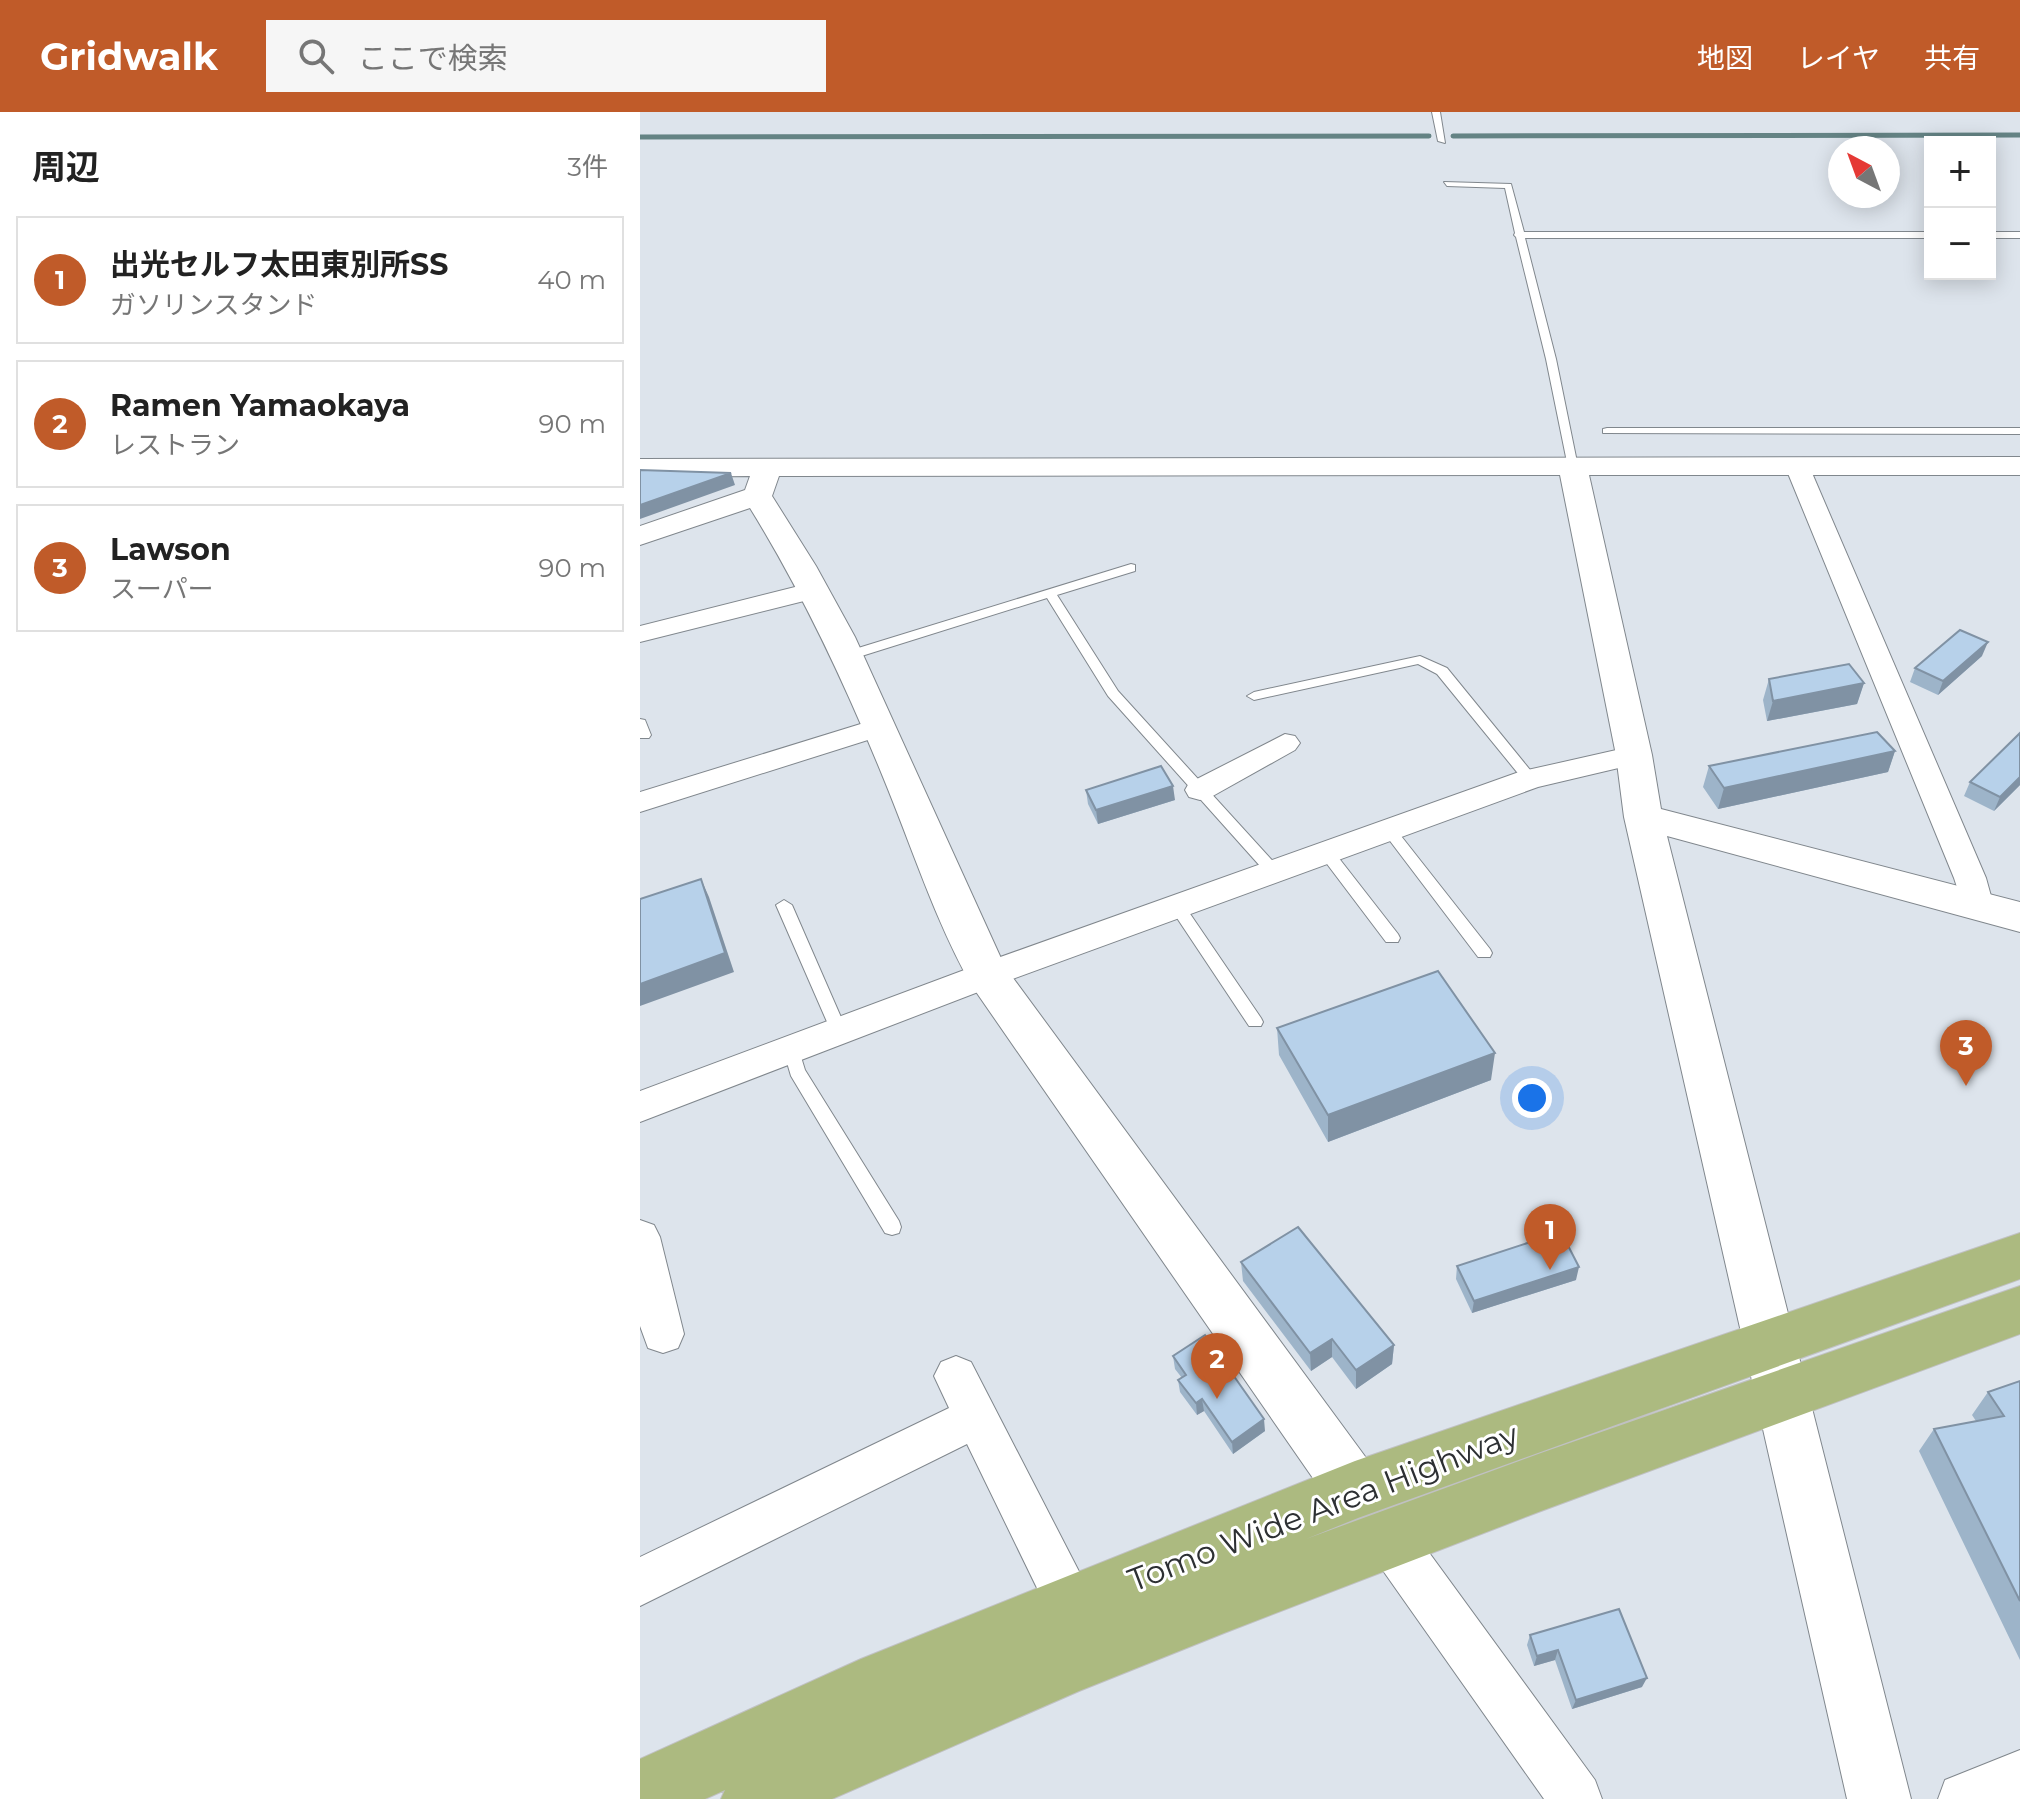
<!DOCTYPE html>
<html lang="ja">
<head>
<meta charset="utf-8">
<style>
  :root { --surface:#fff; --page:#f6f6f6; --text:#222; --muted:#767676; --line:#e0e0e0; --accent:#c05b29 }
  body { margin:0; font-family:Montserrat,"Noto Sans JP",sans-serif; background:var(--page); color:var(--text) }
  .controls { position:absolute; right:24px; top:24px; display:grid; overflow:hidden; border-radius:0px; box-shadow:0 4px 20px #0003 }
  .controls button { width:72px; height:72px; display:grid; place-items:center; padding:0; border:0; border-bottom:2px solid var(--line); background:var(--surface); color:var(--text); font:40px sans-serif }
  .compass { position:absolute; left:1188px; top:24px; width:72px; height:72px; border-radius:50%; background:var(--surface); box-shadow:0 4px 20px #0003; rotate:319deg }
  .you { position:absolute; left:892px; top:986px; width:28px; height:28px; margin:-20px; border:6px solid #fff; border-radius:50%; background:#1a73e8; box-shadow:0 0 0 12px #1a73e833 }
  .badge { display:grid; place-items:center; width:52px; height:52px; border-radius:50%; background:var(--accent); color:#fff; font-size:26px; font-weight:700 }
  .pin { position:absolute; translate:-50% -66px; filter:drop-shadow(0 2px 4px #0008) }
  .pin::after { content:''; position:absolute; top:42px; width:28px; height:24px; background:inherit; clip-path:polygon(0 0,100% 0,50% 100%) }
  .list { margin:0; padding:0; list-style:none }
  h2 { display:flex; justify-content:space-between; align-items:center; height:104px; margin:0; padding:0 32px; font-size:34px }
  h2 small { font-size:26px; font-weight:400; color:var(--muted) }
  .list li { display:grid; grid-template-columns:52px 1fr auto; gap:24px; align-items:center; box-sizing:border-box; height:128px; margin:0 16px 16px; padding:0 16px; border:2px solid var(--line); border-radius:0px }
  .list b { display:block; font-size:30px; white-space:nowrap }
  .list p { margin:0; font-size:26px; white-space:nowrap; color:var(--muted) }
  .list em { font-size:26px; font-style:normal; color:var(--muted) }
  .icon { flex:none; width:44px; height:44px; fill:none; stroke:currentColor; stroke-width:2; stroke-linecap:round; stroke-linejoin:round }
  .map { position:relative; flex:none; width:1380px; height:1687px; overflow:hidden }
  header { display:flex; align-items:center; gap:48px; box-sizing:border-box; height:112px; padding:0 40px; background:var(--accent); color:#fff }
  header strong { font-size:38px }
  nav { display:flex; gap:44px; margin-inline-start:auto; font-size:28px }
  .search { width:560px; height:72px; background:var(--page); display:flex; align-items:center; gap:20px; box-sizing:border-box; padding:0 28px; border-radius:0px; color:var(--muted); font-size:30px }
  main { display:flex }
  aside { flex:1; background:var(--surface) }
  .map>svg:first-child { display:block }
</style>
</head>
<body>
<header>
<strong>Gridwalk</strong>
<div class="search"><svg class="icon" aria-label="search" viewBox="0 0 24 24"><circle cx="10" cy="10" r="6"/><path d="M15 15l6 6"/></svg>ここで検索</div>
<nav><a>地図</a><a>レイヤ</a><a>共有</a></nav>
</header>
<main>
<aside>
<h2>周辺<small>3件</small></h2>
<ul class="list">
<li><span class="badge">1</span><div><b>出光セルフ太田東別所SS</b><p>ガソリンスタンド</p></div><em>40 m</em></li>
<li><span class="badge">2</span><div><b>Ramen Yamaokaya</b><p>レストラン</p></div><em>90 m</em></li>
<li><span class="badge">3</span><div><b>Lawson</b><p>スーパー</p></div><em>90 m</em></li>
</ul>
</aside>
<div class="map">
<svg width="1380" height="1687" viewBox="0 0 1380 1687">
  <rect width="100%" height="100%" fill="#dde4ec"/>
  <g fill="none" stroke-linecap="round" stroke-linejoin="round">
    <path stroke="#648384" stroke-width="5" d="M813,24l567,-1
      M0,25l789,-1"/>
    <defs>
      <path id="service" d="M792,0h8l5,31 -7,-2z
        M804,70l67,2 13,48h406v6h-405l31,121 22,108 -5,3 -5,-3 -22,-108 -30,-122 -2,-2 1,-2 -10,-45 -58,-2z
        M1350,120h30v6h-30z
        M967,316h413v6l-417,-1v-4z
        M491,452l4,1v6l-78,24 61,96 161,177 3,4 -3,4h-10l-161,-180 -61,-98 -195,61h-10l-1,-3 1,-3z
        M780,544l27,12 88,108 2,3 -2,3h-10l-88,-108 -19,-10 -164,36 -7,-4 7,-4z
        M0,607l5,1 6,15 -2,3h-9z
        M749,713l5,2 96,122 2,4 -2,4h-12l-94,-124 -2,-3 2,-3z
        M686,735l5,1 67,86 2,4 -2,4h-12l-65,-86 -2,-4 2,-4z
        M144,788l8,5 55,126 -2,5h-12l-2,-5 -55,-126z
        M537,789l5,1 79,116 2,4 -2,4h-12l-80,-120z
        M151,930l6,2 8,26 94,151 2,6 -2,6 -7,2 -7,-2 -94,-157 -8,-27 2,-5z"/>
      <path id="minor" d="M1157,347l8,2 4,5 177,412 8,29 -4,8 -12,4 -12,-4 -12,-37 -169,-412 4,-5z
        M175,470l9,2 4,6 -4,6 -184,46v-16z
        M240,606l10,3 5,6 -5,6 -250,79v-20z
        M645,622l10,2 5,7 -5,7 -84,47 -11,3 -11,-3 -4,-7 4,-7z
        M994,634l10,2 5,7 -5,7 -106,25 -539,197 -359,138v-31l335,-125 544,-194z
        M0,1108l14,5 6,12 24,97 -6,14 -15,5 -15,-5 -8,-22z
        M316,1244l15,6 116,225 7,17 -7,17 -17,7 -17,-7 -86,-177 -327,162v-49l309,-149 -15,-32 7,-14z
        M749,1403l17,6 189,259 7,19h-58l-172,-244 -6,-17 6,-17z
        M1380,1638v49h-82l7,-19z"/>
      <path id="tertiary" d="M1380,345v18h-431l63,280 9,54 359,93v30l-353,-96 244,963h-64l-223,-982 -8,-62 -56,-280 -781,1 -7,20 44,70 39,71 150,330 370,503 8,20 -8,20 -20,8 -20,-8 -363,-524c-37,-65 -60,-139 -89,-209 -38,-93 -80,-183 -133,-269l-110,37v-19l105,-36 5,-14 -110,1v-18z"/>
      <path id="trunk" d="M1380,1121v46l-662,239 -52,21 235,-86 479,-167v48l-479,177 -317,122 -145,58 -247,108h-111l4,-9 -20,9h-65v-40l221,-100 494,-198z"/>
    </defs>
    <use href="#service" stroke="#80878d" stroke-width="2"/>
    <use href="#minor" stroke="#80878d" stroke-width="2"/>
    <use href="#tertiary" stroke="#80878d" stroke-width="2"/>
    <use href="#trunk" stroke="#c0c1c2" stroke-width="2"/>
    <use href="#service" fill="#fff" fill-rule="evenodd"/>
    <use href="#minor" fill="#fff" fill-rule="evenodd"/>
    <use href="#tertiary" fill="#fff" fill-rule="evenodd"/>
    <use href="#trunk" fill="#acba80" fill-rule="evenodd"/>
  </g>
  <path fill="#9db4c9" d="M1342,544l-44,39 -28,-13 5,-14z
    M1129,567l95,4 -7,21 -90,17 -4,-21z
    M1255,639l-7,21 -170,37 -15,-22 6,-21z
    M1330,670l50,3 -26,26 -30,-15z
    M446,678l89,10 -77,24 -10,-20z
    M637,916l214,52 -163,62 -49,-87z
    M601,1150l153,83 -2,19 -36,25 -24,-32 -21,14 -68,-90z
    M817,1154l119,14 -104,33 -16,-34z
    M533,1244l92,75 -32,23 -29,-43 -7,4 -17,-23 -2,-12 4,-2 -7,-9z
    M1380,1269v279l-101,-209 15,-22 42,-8 -4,-6 16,-23z
    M890,1523l112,52 -70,22 -17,-49 -21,6 -7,-21z"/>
  <path fill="#8092a4" d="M91,361l4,12 -95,34v-14z
    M1348,530l-6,14 -44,39 5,-14z
    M1224,571l-7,21 -90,17 6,-20z
    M1255,639l-7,21 -170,37 6,-21z
    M1380,665v8l-26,26 6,-14z
    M533,674l2,14 -77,24 -2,-14z
    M61,767l8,18 25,75 -94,34v-22z
    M855,941l-4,27 -163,62v-27z
    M939,1155l-3,13 -104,33 2,-12z
    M692,1227v18l-21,14 -1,-18z
    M754,1233l-2,19 -36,25v-19z
    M562,1287l2,12 -7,4 -1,-12z
    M624,1307l1,12 -32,23 -1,-12z
    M918,1538l-3,10 -21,6 3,-10z
    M1007,1566l-5,9 -70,22 4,-9z"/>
  <path fill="#b7d1ea" stroke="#8092a4" stroke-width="2" d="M0,358l91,3 -91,32z
    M1320,518l28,12 -45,39 -28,-13z
    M1209,552l15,19 -91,18 -4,-22z
    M1237,620l18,19 -171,37 -15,-22z
    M1380,621v44l-20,20 -30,-15z
    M521,654l12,20 -77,24 -10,-20z
    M61,767l24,74 -85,31v-85z
    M798,859l57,82 -167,62 -51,-87z
    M658,1115l96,118 -38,25 -24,-31 -22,14 -69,-91z
    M921,1120l18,35 -105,34 -17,-35z
    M565,1223l59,84 -32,23 -30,-43 -6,4 -18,-23 8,-5 -13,-19z
    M1380,1269v220l-86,-172 70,-13 -16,-24z
    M979,1497l28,69 -71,22 -18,-50 -21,6 -7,-21z"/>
  <g text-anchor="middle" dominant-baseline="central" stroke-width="6" stroke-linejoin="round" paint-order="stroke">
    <g font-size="32" fill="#2d3033" stroke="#fff">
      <text transform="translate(683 1395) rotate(-21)">Tomo Wide Area Highway</text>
    </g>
  </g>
</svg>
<div class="controls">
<button>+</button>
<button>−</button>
</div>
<svg class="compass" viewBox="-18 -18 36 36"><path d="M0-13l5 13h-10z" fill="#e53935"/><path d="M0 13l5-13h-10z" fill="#767676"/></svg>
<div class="you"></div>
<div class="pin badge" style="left:910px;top:1158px">1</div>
<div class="pin badge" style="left:577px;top:1287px">2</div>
<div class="pin badge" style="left:1326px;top:974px">3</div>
</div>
</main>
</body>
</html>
